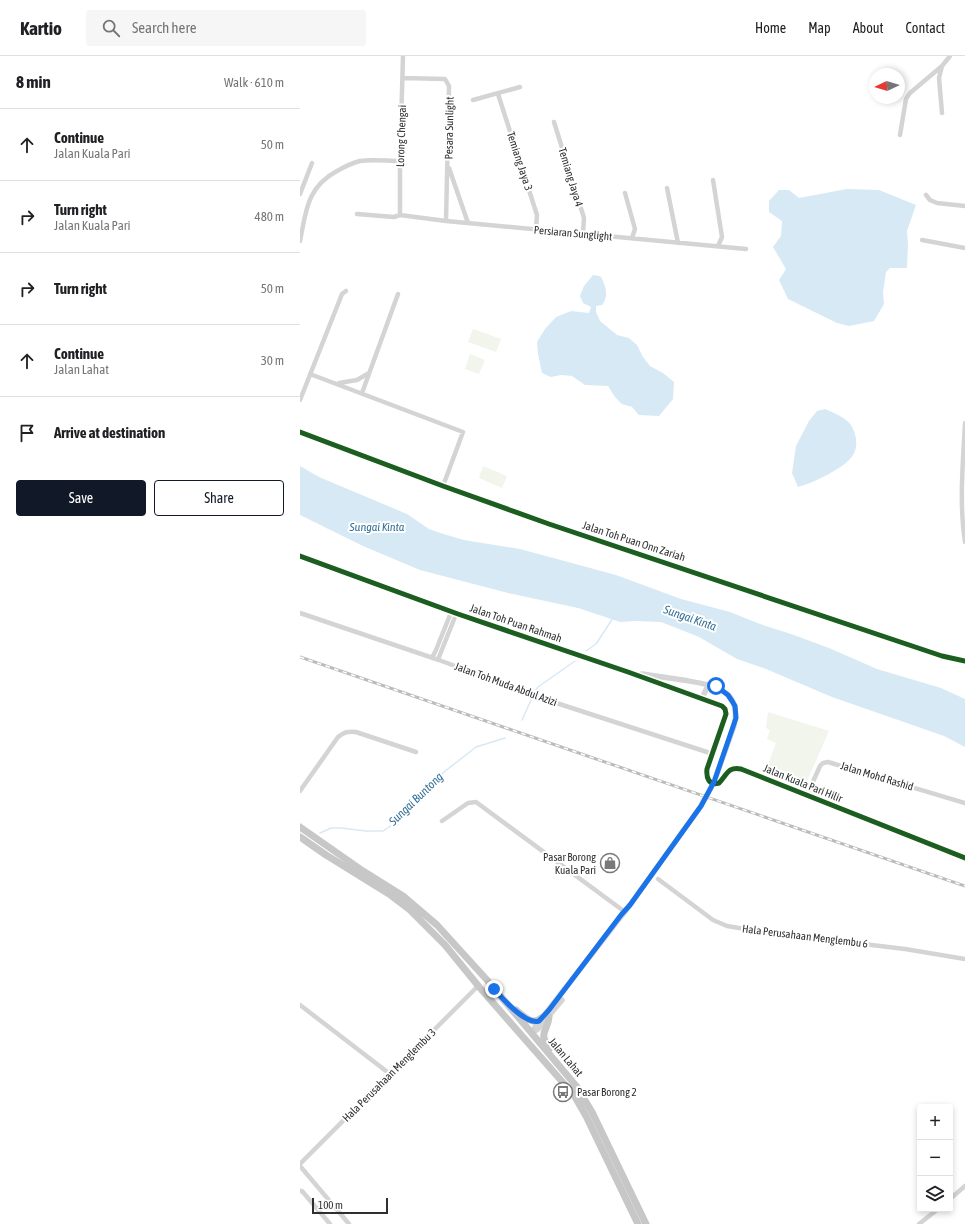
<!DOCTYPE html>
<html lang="en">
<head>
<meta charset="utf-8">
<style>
  :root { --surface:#fff; --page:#f6f6f6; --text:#202124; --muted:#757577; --line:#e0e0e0; --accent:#111827 }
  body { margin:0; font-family:"Asap Condensed",sans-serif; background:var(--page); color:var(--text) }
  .controls { position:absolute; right:12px; bottom:12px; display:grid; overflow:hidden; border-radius:4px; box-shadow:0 2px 6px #0003 }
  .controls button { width:36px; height:36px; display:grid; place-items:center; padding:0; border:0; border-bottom:1px solid var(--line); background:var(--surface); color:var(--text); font:20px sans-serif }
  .compass { position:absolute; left:569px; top:12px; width:36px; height:36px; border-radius:50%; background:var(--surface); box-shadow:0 2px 6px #0003; rotate:266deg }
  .scale { position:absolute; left:12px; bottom:10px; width:76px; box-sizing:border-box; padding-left:4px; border:2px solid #2f2f2f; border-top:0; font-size:11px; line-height:14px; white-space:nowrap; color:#2f2f2f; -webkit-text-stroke:3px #fff; paint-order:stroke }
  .stop { position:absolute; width:12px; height:12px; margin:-9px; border:3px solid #1a73e8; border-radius:50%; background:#fff }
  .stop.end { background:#1a73e8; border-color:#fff; box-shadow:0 1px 4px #0008 }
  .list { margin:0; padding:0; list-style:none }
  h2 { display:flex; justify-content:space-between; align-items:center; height:52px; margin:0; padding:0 16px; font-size:17px }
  h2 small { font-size:13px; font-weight:400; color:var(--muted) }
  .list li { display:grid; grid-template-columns:26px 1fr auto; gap:12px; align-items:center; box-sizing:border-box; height:72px; padding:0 16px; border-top:1px solid var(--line) }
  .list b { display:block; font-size:15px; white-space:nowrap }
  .list p { margin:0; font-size:13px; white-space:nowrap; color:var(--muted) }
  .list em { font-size:13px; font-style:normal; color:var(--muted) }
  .actions { display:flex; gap:8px; padding:12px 16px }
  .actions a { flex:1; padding:9px 0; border:1px solid var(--accent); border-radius:4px; text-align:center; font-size:14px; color:var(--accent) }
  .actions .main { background:var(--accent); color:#fff }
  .icon { flex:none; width:22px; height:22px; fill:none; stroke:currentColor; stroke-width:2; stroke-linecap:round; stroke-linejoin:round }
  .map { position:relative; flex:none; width:665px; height:1168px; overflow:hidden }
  header { display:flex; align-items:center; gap:24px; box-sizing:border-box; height:56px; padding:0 20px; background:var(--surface); border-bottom:1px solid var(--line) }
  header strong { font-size:19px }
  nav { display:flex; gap:22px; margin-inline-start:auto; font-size:14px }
  .search { width:280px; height:36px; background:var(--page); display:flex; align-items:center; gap:10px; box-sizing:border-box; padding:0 14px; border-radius:4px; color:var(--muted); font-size:15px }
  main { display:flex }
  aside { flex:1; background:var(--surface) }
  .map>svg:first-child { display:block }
</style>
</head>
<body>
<header>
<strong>Kartio</strong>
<div class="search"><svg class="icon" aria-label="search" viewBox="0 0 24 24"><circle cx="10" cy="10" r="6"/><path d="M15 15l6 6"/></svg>Search here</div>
<nav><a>Home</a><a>Map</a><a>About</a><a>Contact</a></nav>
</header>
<main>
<aside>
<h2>8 min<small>Walk · 610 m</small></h2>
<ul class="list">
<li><svg class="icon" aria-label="ahead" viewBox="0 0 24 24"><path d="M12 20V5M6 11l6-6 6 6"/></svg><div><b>Continue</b><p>Jalan Kuala Pari</p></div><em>50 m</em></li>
<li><svg class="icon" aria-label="right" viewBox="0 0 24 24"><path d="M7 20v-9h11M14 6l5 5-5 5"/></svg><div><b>Turn right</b><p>Jalan Kuala Pari</p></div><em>480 m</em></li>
<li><svg class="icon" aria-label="right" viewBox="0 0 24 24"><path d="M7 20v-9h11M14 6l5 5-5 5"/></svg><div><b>Turn right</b></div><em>50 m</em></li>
<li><svg class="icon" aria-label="ahead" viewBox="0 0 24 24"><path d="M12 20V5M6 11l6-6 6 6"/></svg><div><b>Continue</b><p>Jalan Lahat</p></div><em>30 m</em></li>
<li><svg class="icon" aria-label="arrive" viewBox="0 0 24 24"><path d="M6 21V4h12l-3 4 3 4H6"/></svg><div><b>Arrive at destination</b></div></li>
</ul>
<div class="actions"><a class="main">Save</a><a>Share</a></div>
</aside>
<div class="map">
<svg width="665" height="1168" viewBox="0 0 665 1168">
  <rect width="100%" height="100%" fill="#fff"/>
  <path fill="#f1f5eb" d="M173,273l28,10 -5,13 -28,-10z
    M170,298l15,6 -6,14 -14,-5z
    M183,410l24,10 -5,12 -23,-10z
    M468,656l61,19 -25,57 -39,-15 11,-30 -9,-4 3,-9 -4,-2z"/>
  <path fill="#d7e9f4" d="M547,133l32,1 37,15 -9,26 1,14 -1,23h-17l-4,4 -3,20 1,12 -10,17 -25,5 -12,-3 -49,-24 -9,-19 7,-11 -13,-22 8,-11 1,-15 -13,-9v-11l10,-11h10l10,8z
    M293,219l7,1c6,8 9,21 2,29l-6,1v6l4,9 17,14 12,3 8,7 6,12 7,9 13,7 11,9 -1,17 -14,17 -20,-1 -7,-8 -10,-3 -7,-7 -7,-11 -23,-1 -13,-9 -11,-1 -10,2 -9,-4 -4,-19 -1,-12 8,-13 11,-12 15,-6 18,2 2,-6 -8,-4 -3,-7 4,-10z
    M525,353c9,4 20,8 26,16 5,9 8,21 2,30 -8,13 -40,28 -55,32l-6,-14 4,-27 13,-25 8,-10z
    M0,410l19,11 88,37 22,15 11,4 24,7 56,9 96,26 65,24 49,13 30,12 34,11 35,13 48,21 64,19 24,11v48l-21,-11 -112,-39 -66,-28 -29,-10 -38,-22 -20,-8 -18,-7 -24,-1 -17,1 -42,-14 -70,-15 -88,-23 -57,-24 -63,-31z"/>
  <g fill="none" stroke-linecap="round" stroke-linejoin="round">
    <path stroke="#d7e9f4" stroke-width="1.5" d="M286,595l10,-7 17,-26
      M236,634l2,-3 37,-26
      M222,664l10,-22
      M20,777l11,-5h10l25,3h17l18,-12 17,-23 26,-24 32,-25 29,-9"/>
    <path stroke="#d4d4d4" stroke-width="4.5" d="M103,22l42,1 4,7 -3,135
      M198,38l39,121 -1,14
      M173,44l47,-13
      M642,57l-3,-35 3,-12 8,-10
      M254,66l30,96 -1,15
      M600,79l6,-36 4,-6 32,-27
      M149,112l19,55
      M413,124l9,57 -4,9
      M367,132l11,55
      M325,137l10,36 -3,9
      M0,138l12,-31
      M626,139l4,5 7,3 28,3
      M57,158l37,3 6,-2
      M100,159l46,6 300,28
      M100,159v-54l3,-105
      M622,184l43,8
      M0,185c6,-30 7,-54 37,-70 7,-4 15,-8 23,-10 12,-2 27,0 40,0
      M10,318l153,58 -20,54
      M39,327l18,-3 12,-7
      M62,337l36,-99
      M0,344l42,-106 4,-3
      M665,367c-2,40 -6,80 0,119
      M0,557l139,47 99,37 175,57
      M132,602l4,-8 14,-35 -1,-5
      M139,604v-3l16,-40 3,-3
      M0,735l38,-54c6,-5 10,-6 18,-5l60,20
      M507,739l13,-29 3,-3 5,-1 137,41
      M142,765l26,-18 8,-1 149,110
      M358,823l55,41 14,6 36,6 142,17 60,10
      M0,949l90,69
      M0,1108l178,-178
      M0,1110l49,58
      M0,1135h2l28,33
      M650,1143l15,-13
      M619,1168l19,-15"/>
    <path stroke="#d4d4d4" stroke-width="5.5" d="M0,376l143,54 106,38 393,132 23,5
      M0,500l158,58 170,58 94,34 3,3 1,5 -19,55c-1,9 2,17 12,14 8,-8 9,-17 22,-14l224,89
      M402,642l7,-14
      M232,977l3,-6 95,-122 71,-99 13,-24 20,-56c9,-38 -23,-41 -51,-46 -14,-2 -27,-4 -41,-6
      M232,977l6,-4 24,-29"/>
    <path stroke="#c7c7c7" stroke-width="7" d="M0,771l63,44 40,25 34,29 50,55 90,107 15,25 54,112
      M0,781l26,18 63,39 21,16 35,35 35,43 93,106
      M216,954c8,6 16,16 25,8
      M249,961c-1,15 -12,15 1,31
      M271,1034l15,26 52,108"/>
    <defs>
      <path id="rail" d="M0,601l665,229"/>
    </defs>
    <use href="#rail" stroke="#bbb" stroke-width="3"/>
    <use href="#rail" stroke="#fff" stroke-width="1.5" stroke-dasharray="4.5" stroke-linecap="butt"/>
    <defs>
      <path id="cycleway" d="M0,376l143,54 106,38 393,132 23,5
        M0,500l158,58 170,58 94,34 3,3 1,5 -19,55c-1,9 2,17 12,14 8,-8 9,-17 22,-14l224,89"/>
    </defs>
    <use href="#cycleway" stroke="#fff" stroke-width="8"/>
    <use href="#cycleway" stroke="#1b5e20" stroke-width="5"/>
  </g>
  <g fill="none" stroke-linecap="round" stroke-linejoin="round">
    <path stroke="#1a73e8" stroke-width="5" d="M194,933c9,10 31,36 45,32l10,-11 72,-95 9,-10 71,-99 13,-24 22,-64 -1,-12 -3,-5 -4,-6 -12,-9"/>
  </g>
  <defs>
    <symbol id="shop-ring" viewBox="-11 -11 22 22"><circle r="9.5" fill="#fff" stroke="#787878" stroke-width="1.5"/><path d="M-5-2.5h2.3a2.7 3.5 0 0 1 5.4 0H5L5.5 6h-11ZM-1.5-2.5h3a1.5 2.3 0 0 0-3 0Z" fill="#787878"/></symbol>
    <symbol id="bus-ring" viewBox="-11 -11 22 22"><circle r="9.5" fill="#fff" stroke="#787878" stroke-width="1.5"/><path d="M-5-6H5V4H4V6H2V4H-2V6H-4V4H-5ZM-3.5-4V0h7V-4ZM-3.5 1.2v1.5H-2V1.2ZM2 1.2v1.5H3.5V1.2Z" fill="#787878"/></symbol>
  </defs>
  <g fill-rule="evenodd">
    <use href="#shop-ring" x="299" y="796" width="22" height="22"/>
    <use href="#bus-ring" x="252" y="1025" width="22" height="22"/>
  </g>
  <g text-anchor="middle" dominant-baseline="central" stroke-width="4" stroke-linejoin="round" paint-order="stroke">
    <g font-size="11" fill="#2f2f2f" stroke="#fff">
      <text transform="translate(149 72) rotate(-89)">Pesara Sunlight</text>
      <text transform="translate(101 80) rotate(-88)">Lorong Chengai</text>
      <text transform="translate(220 105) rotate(72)">Temiang Jaya 3</text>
      <text transform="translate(271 121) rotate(73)">Temiang Jaya 4</text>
      <text transform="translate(273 177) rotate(5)">Persiaran Sunglight</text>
      <text transform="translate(334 485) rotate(18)">Jalan Toh Puan Onn Zariah</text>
      <text transform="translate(216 567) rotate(19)">Jalan Toh Puan Rahmah</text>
      <text transform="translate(206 628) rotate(20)">Jalan Toh Muda Abdul Azizi</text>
      <text transform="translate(577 720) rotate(17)">Jalan Mohd Rashid</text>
      <text transform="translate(503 727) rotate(22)">Jalan Kuala Pari Hilir</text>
      <text transform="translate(505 880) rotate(7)">Hala Perusahaan Menglembu 6</text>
      <text transform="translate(266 1001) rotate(50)">Jalan Lahat</text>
      <text transform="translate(89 1019) rotate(-45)">Hala Perusahaan Menglembu 3</text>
    </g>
    <g font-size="11" fill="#2f2f2f" stroke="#fff" text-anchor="end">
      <text x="296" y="801">Pasar Borong<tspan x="296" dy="13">Kuala Pari</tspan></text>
      <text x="277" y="1036" text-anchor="start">Pasar Borong 2</text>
    </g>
    <g font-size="12" font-style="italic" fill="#357198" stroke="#fff">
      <text x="77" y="471">Sungai Kinta</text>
      <text transform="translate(390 562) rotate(19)">Sungai Kinta</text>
      <text transform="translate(116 743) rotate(-44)">Sungai Buntong</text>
    </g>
  </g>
</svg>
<div class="controls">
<button>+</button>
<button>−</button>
<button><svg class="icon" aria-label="layers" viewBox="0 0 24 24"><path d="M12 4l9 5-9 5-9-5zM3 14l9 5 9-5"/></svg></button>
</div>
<svg class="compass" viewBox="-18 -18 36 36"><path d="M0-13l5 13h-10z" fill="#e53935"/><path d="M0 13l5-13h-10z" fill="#757577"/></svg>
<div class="scale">100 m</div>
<div class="stop" style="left:416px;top:630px"></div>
<div class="stop end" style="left:194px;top:933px"></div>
</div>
</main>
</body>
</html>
